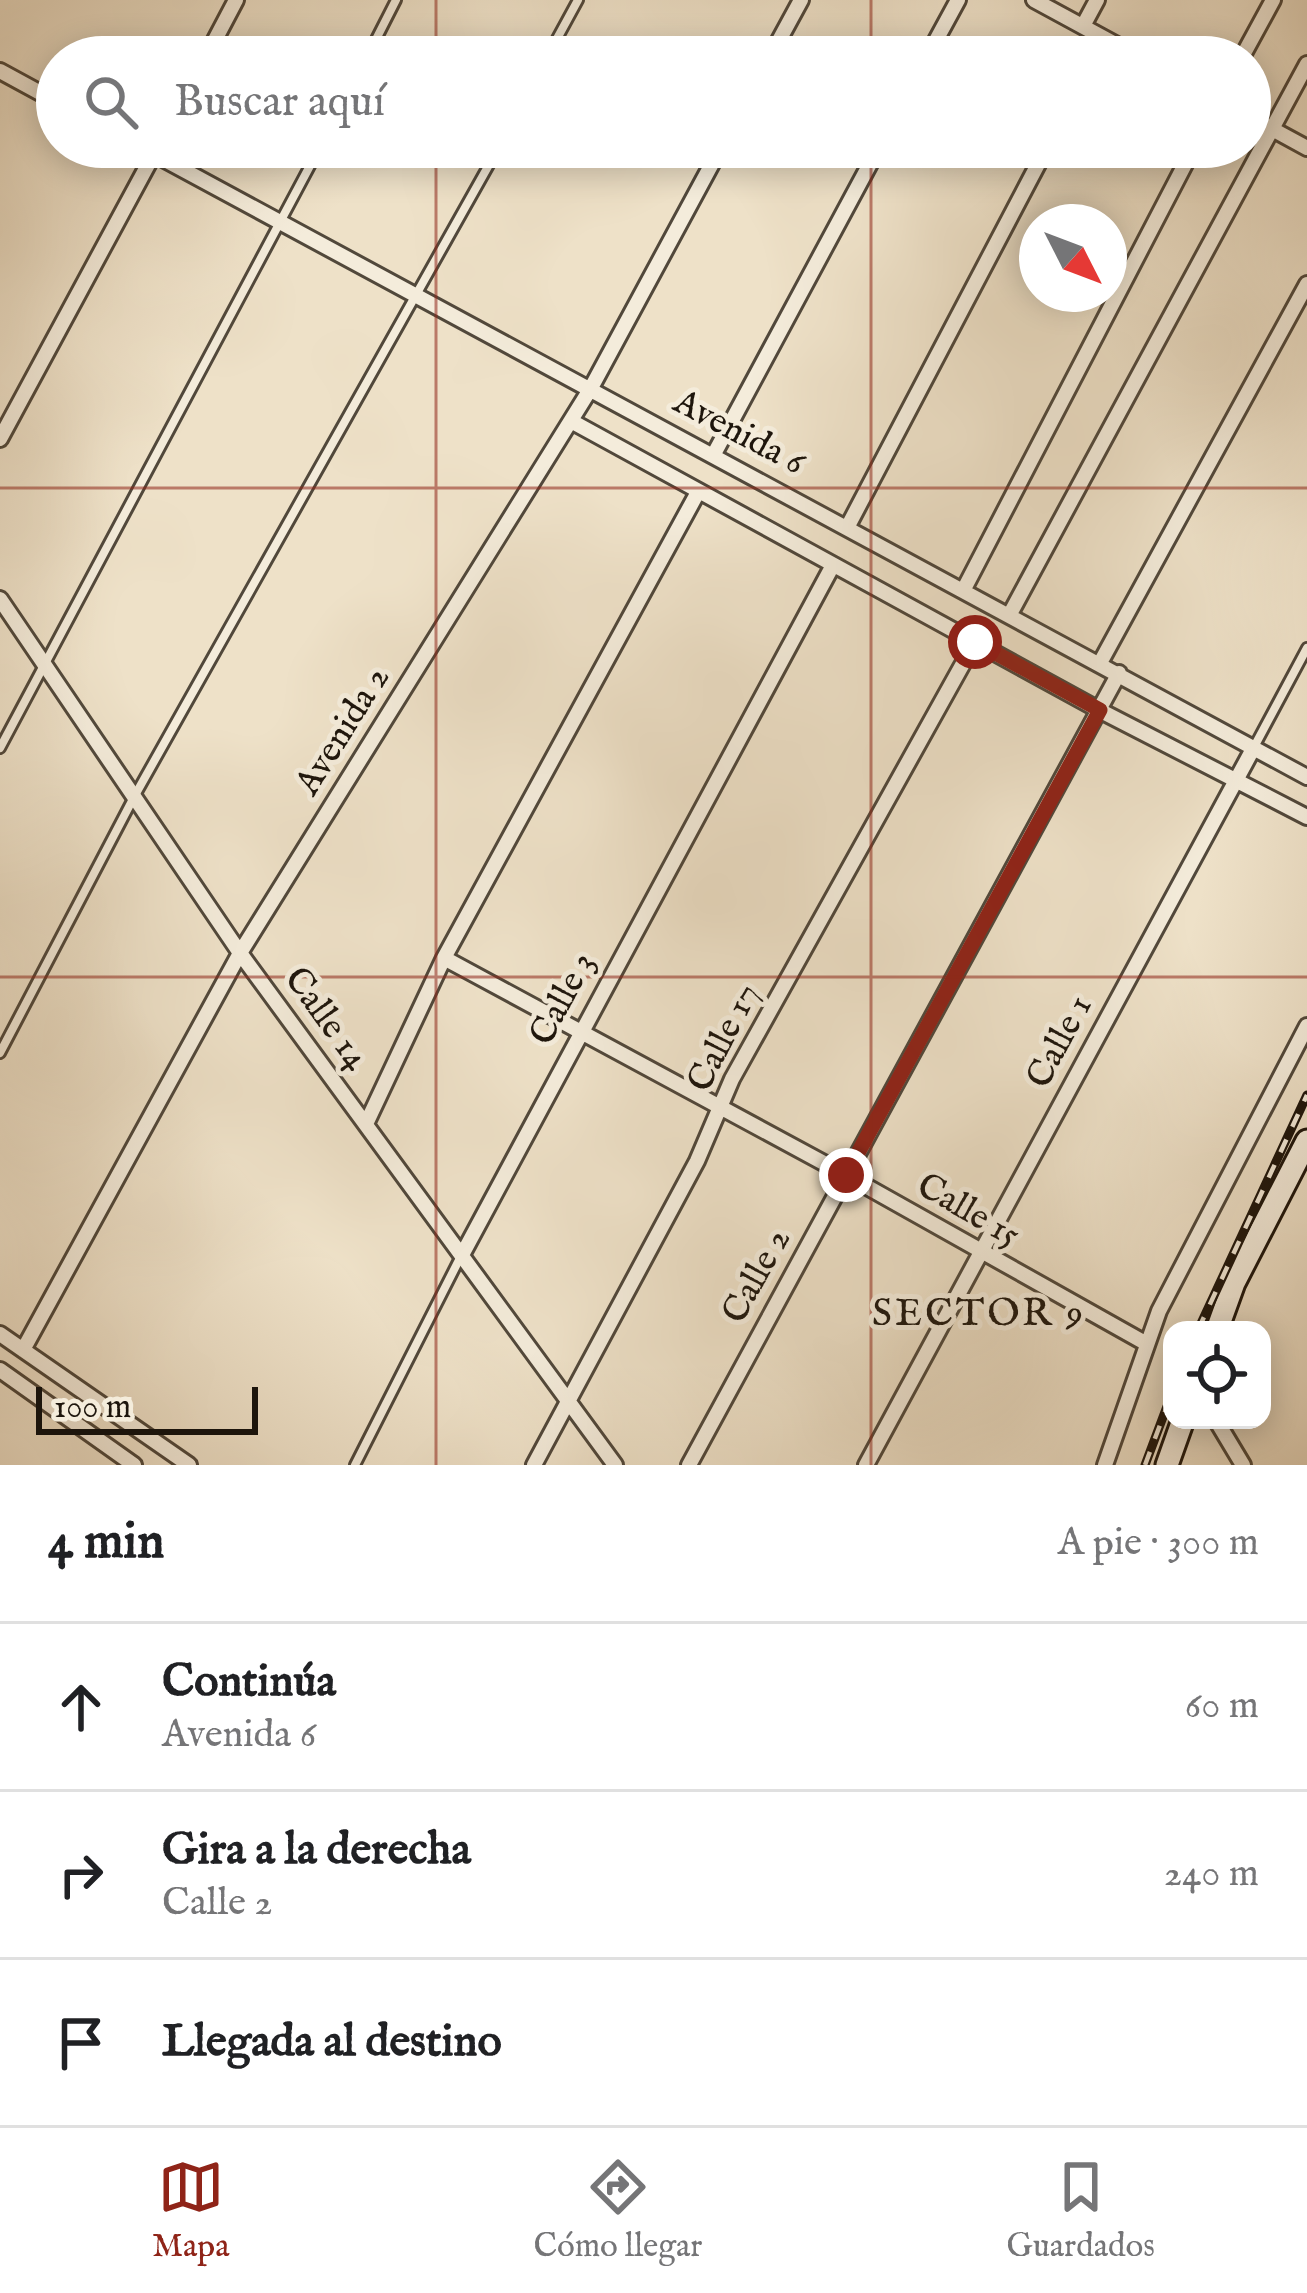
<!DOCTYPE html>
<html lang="es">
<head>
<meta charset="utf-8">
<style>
  :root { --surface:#fff; --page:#f2f2f2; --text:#202124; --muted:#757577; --line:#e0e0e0; --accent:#8f2418 }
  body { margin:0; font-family:"IM FELL English",serif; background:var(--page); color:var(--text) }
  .controls { position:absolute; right:36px; bottom:36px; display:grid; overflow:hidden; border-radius:24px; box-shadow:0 6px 30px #0003 }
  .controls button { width:108px; height:108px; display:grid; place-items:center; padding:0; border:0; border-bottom:3px solid var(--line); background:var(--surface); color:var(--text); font:60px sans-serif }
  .compass { position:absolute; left:1019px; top:204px; width:108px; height:108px; border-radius:50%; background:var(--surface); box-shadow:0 6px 30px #0003; rotate:132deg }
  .scale { position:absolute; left:36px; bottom:30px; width:222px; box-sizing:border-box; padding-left:12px; border:6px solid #1d150c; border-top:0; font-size:33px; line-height:42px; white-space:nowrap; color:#1d150c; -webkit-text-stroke:9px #f4ecdb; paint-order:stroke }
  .stop { position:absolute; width:36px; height:36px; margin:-27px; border:9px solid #8f2418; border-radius:50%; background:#fff }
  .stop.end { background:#8f2418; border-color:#fff; box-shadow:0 3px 12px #0008 }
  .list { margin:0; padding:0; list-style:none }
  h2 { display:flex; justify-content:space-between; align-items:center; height:156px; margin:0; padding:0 48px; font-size:51px }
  h2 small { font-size:39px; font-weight:400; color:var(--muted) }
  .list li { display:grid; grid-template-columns:78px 1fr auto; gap:36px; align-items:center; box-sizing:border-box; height:168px; padding:0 48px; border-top:3px solid var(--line) }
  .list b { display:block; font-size:45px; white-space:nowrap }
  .list p { margin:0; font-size:39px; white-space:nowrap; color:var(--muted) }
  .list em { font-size:39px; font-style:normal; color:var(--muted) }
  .icon { flex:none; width:66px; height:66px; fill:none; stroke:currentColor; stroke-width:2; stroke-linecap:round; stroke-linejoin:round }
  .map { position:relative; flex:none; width:1307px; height:1465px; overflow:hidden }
  .search { position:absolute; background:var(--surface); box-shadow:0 6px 30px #0003; left:36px; right:36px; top:36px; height:132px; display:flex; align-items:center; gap:30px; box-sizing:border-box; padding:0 42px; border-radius:66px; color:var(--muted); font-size:45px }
  .sheet { height:660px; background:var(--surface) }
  nav { display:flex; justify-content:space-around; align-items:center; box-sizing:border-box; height:168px; border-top:3px solid var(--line); background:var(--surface); font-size:33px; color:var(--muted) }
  nav a { display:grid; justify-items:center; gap:6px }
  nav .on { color:var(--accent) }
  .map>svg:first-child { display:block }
</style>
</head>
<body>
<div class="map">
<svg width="1307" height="1465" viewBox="0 0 1307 1465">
  <rect width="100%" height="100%" fill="#eee1c8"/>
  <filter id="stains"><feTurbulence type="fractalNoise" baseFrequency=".00167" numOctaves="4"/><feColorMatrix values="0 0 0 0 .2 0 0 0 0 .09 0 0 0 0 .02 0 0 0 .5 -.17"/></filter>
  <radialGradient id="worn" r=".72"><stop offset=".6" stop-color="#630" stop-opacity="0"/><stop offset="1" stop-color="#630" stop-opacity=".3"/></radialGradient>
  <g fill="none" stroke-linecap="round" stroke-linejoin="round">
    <defs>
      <path id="service" d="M367,57l29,-57
        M547,57l31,-57
        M1254,747l53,-99
        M0,748l320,-601
        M0,1053l134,-256 365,-650
        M355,1465l106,-209"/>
      <path id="minor" d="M1034,0l105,57
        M1083,26l14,-26
        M206,57l30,-57
        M770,57l31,-57
        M927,57l31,-57
        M1242,57l31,-57
        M0,71l57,31
        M1250,117l57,31
        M141,147l1166,630
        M571,421l528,289 208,107
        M0,439l157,-291
        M714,454l165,-307
        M848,526l199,-379
        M964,589l230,-442
        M0,599l240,354 375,512
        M1010,614l297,-550
        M1100,663l207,-379
        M444,958l402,217 301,169
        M366,1124l78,-166 254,-466
        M462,1255l371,-690
        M0,1334l189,131
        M23,1350l217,-397 351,-565 130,-241
        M0,1370l134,95
        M1216,1420l27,45
        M534,1465l163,-304 35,-82 243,-437
        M689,1465l430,-792
        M866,1465l388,-718
        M1105,1465l54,-154 148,-285"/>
      <path id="secondary" d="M1217,1330l17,-47 73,-142
        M1167,1465l16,-45"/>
    </defs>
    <use href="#service" stroke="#51483b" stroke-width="14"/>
    <use href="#minor" stroke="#51483b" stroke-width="20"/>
    <use href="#secondary" stroke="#1d150c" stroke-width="27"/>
    <use href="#service" stroke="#f4ecdb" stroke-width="8"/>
    <use href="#minor" stroke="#f4ecdb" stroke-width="14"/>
    <use href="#secondary" stroke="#f4ecdb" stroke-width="21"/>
    <defs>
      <path id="rail" d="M1198,1330l109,-235
        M1145,1465l27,-72"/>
    </defs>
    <use href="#rail" stroke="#1d150c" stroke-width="9"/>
    <use href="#rail" stroke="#f4ecdb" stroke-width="4.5" stroke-dasharray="14" stroke-linecap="butt"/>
  </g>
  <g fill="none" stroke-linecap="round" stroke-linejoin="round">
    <path stroke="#8f2418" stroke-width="15" d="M846,1175l254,-465 -125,-68"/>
  </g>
  <path fill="none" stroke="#8f2418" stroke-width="3" stroke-opacity="0.55" d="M436,0v57M871,0v57M436,147v1318M871,147v1318M0,488h1307M0,977h1307"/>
  <g text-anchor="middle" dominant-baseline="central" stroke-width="10" stroke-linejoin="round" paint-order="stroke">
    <g font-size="36" fill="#1d150c" stroke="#f4ecdb">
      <text transform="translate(739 433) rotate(28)">Avenida 6</text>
      <text transform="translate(343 731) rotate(-58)">Avenida 2</text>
      <text transform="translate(563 999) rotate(-62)">Calle 3</text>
      <text transform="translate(326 1019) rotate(54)">Calle 14</text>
      <text transform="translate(724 1038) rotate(-63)">Calle 17</text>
      <text transform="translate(1060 1042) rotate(-62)">Calle 1</text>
      <text transform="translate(968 1211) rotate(30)">Calle 15</text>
      <text transform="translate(757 1276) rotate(-61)">Calle 2</text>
    </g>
    <g font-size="39" letter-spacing="3" fill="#1d150c" stroke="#f4ecdb">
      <text x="979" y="1314">SECTOR 9</text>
    </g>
  </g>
  <rect width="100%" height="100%" filter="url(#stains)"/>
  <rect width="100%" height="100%" fill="url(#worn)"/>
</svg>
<div class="controls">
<button><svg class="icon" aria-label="locate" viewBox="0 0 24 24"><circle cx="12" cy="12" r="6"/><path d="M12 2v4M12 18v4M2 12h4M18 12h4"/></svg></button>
</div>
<svg class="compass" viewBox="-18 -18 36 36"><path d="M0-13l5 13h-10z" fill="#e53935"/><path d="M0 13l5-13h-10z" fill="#757577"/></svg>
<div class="scale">100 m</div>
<div class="stop" style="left:975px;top:642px"></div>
<div class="stop end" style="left:846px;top:1175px"></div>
<div class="search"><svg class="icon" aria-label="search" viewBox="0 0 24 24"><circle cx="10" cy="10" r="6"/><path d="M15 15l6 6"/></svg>Buscar aquí</div>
</div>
<section class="sheet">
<h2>4 min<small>A pie · 300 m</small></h2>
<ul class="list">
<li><svg class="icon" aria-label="ahead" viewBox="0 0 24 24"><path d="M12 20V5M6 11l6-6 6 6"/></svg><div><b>Continúa</b><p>Avenida 6</p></div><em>60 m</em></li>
<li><svg class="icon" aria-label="right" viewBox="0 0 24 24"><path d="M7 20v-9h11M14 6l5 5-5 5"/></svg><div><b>Gira a la derecha</b><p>Calle 2</p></div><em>240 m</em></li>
<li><svg class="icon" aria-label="arrive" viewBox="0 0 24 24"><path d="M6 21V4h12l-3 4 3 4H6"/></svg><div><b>Llegada al destino</b></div></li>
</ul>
</section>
<nav>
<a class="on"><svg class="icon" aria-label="map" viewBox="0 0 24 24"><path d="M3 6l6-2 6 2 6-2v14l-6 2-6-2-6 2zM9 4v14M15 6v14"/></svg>Mapa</a>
<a><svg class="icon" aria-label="directions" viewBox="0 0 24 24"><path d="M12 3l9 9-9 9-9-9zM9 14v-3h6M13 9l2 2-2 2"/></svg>Cómo llegar</a>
<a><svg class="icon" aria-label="saved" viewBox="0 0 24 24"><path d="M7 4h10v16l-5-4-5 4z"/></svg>Guardados</a>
</nav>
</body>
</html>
